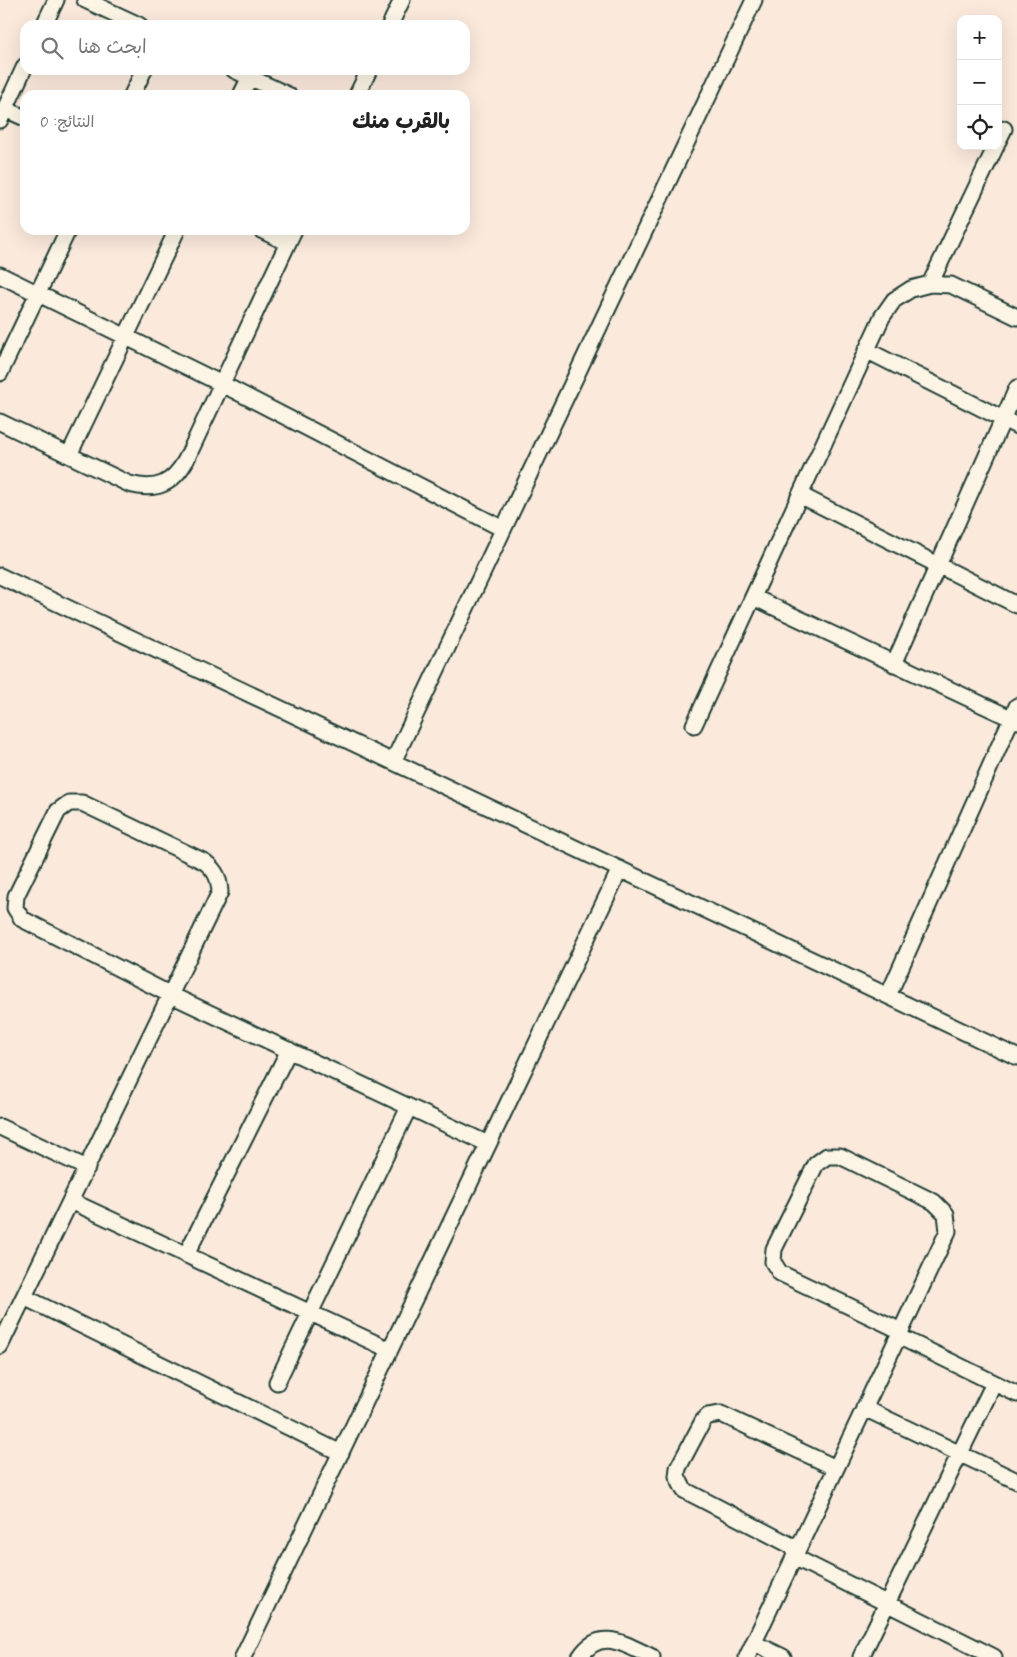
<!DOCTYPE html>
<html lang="ar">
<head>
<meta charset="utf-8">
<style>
  :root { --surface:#fff; --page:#f2f2f2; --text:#222; --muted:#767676; --line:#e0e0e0 }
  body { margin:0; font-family:Mynerve,"Playpen Sans Arabic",sans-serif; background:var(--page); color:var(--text); direction:rtl }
  .controls { position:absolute; right:15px; top:15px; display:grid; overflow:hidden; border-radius:10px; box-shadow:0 5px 20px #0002 }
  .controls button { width:45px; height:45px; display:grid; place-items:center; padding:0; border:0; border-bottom:1px solid var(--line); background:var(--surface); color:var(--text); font:25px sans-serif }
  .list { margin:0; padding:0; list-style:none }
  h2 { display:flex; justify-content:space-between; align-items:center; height:65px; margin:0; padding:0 20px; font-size:21px }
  h2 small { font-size:16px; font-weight:400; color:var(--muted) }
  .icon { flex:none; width:28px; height:28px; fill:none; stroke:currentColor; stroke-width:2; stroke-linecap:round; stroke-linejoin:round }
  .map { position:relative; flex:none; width:1017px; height:1657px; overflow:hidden; direction:ltr }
  .search { position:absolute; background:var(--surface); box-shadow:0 5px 20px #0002; left:20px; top:20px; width:450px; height:55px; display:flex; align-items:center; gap:12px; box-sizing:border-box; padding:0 18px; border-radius:15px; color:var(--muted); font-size:19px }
  .panel { position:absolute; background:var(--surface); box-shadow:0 5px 20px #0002; left:20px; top:90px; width:450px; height:145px; border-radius:15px; direction:rtl }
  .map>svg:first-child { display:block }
</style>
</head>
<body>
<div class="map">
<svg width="1017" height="1657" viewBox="0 0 1017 1657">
  <rect width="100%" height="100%" fill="#fbe9dc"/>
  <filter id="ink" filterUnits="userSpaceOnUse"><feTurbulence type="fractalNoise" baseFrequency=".02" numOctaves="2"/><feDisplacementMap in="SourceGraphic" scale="10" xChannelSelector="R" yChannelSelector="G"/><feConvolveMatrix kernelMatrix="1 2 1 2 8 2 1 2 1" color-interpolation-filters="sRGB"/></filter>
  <g filter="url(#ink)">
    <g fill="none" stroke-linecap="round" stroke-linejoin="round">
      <defs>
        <path id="service" d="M85,0l54,25
          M44,25l12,-25
          M390,25l12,-25
          M234,70l54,25
          M132,95l12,-25
          M241,95l9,-18
          M357,95l12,-25
          M5,109l20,9
          M0,120l25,-54
          M998,141l6,-12
          M261,230l27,13
          M0,275l222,109 281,145
          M930,284l66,-138
          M866,350l151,76
          M0,373l68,-143
          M0,422l129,62c27,7 43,1 57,-24l108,-230
          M69,455l108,-225
          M800,495l217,110
          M0,576l1017,481
          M753,597l264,124
          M894,664l123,-276
          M694,725l188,-408 12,-17 17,-11 19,-5 21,1 66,32
          M393,762l361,-762
          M888,996l129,-290
          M0,1127l87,41
          M71,1201l319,149
          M186,1255l103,-205
          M24,1297l317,156
          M898,1336l119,58
          M0,1346l220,-454c-1,-14 -4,-21 -15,-30l-123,-59h-13l-11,8 -42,85 -1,12 7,11 149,76 317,149
          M277,1382l132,-275
          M864,1408l153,73
          M798,1549l-114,-59 -7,-14 1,-8 25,-47 5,-5 13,-2 115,54
          M794,1557l200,100
          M754,1643l29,14
          M243,1657l377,-788
          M580,1657c20,-31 46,-12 72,0
          M747,1657l201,-426 -2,-17 -12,-12 -94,-46h-13l-11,8 -42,85 -1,13 7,11 121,58
          M861,1657l133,-274"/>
      </defs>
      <use href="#service" stroke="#1f3d34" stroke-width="19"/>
      <use href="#service" stroke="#fcf5e5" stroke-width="15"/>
    </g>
  </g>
</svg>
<div class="controls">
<button>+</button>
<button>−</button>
<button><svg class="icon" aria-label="locate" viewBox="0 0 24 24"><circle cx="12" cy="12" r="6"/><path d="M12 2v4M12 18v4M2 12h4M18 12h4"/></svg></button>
</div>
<div class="search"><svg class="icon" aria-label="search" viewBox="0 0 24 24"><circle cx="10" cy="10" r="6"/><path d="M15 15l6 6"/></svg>ابحث هنا</div>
<section class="panel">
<h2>بالقرب منك<small>النتائج: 0</small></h2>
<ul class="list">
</ul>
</section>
</div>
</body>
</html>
